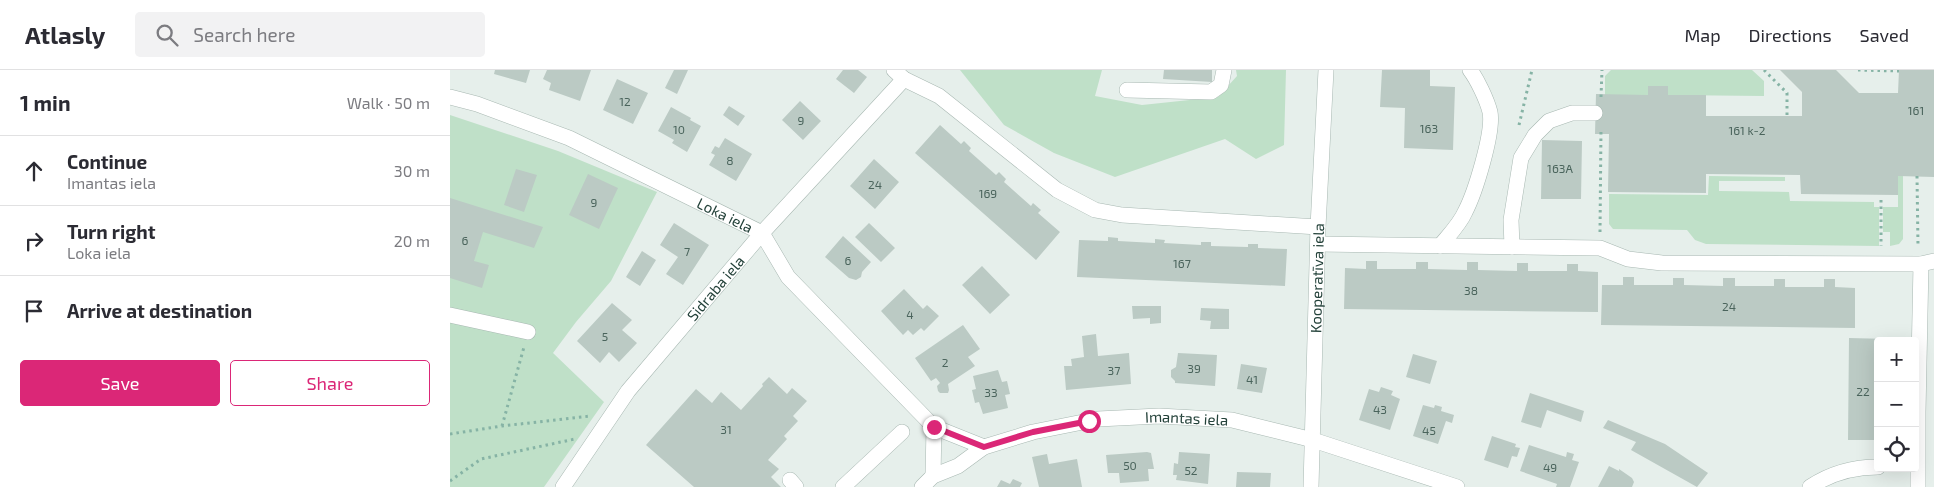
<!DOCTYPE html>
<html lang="en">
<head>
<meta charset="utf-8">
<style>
  :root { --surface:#fff; --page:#f2f2f3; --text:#2b2b33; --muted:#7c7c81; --line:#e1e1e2; --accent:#db2777 }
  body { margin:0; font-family:"Exo 2",sans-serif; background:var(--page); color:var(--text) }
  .controls { position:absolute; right:15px; bottom:15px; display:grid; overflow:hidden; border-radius:5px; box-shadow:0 5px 20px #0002 }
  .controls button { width:45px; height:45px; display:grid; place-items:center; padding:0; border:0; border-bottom:1px solid var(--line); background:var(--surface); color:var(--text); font:25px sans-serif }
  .stop { position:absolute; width:15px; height:15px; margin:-11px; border:4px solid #db2777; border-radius:50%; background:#fff }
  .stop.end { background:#db2777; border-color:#fff; box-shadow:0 1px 5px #0008 }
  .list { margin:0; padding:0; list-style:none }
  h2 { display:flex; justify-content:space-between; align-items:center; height:65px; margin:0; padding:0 20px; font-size:21px }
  h2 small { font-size:16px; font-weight:400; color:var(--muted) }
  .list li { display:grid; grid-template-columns:32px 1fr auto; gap:15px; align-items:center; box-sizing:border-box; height:70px; padding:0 20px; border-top:1px solid var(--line) }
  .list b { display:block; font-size:19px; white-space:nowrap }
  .list p { margin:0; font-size:16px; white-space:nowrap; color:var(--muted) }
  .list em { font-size:16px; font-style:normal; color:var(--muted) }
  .actions { display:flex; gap:10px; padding:15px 20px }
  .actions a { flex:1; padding:11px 0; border:1px solid var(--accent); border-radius:5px; text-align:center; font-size:18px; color:var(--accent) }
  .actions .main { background:var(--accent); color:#fff }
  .icon { flex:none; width:28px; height:28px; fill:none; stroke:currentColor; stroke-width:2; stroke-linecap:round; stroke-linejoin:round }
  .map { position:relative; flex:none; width:1484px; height:417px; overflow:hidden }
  header { display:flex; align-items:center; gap:30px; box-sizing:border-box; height:70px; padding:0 25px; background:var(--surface); border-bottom:1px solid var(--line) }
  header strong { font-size:24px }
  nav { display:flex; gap:28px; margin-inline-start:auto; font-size:18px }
  .search { width:350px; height:45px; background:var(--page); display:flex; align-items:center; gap:12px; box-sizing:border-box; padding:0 18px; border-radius:5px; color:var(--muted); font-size:19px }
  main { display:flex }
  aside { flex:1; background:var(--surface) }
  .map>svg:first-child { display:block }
</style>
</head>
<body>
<header>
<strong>Atlasly</strong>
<div class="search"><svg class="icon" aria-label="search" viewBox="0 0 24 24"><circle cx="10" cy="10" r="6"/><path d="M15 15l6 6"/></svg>Search here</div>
<nav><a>Map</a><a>Directions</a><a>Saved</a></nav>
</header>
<main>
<aside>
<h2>1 min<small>Walk · 50 m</small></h2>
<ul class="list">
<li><svg class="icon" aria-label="ahead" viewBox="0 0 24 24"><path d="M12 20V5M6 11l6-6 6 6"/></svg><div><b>Continue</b><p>Imantas iela</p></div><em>30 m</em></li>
<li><svg class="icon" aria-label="right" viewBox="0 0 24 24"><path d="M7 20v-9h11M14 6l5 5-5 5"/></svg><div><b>Turn right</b><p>Loka iela</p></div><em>20 m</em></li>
<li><svg class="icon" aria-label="arrive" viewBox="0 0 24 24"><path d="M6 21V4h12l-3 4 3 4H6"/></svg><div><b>Arrive at destination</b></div></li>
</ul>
<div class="actions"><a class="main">Save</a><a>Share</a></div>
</aside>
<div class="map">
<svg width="1484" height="417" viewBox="0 0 1484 417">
  <rect width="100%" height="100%" fill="#e6efeb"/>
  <path fill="#bfe0c8" d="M510,0h142l-7,26 47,9 76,-8 19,-21 -1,-6h50l-2,75 -28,14 -31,-20 -110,38 -61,-24 -50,-28z
    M1161,0h141l12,11v15l-96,-1v-9h-20v9h-43v-19z
    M0,45l108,36 99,41 -46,89 -35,41 -23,31 51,49 -60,85h-94z
    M1259,106l76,1v4h-66v10l70,1 1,9 84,1v5h5v39l-173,-2 -11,-4 -8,-10 -74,-1 -4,-5v-30l99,1z
    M1448,106h5v63l-4,5 -9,2v-14h-7v-25h15z"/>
  <path fill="#bbcac4" d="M45,0h35l-4,13 -32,-9z
    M97,0h44l-11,31 -31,-11 2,-7 -8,-4z
    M224,0h14l-11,24 -12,-6z
    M393,0h15l9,7 -13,16 -18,-14z
    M714,0h48v12l-49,-3z
    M932,0h48v16l25,1 -2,63 -49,-2 1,-40 -25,-1z
    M1330,0h56l23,23h39l1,-23h35v107l-36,-1v19l-97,-1 -1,-19 -94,-1v19l-98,-1 1,-58h-14l1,-40 52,1v-9h20v9h38v21h96v-24z
    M167,9l31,14 -15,31 -30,-14z
    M350,31l21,20 -18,19 -21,-20z
    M279,36l16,10 -7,10 -15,-11z
    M221,37l20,11 -1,2 11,6 -14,26 -15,-9 2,-3 -16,-9z
    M490,55l21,19 3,-3 7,7 -2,3 27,24 3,-3 7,7 -2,3 27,24 2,-3 8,7 -3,3 22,19 -24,28 -121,-107z
    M275,68l27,16 -16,27 -27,-16 6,-10 -4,-2 4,-7 4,2z
    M1092,70l40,1 -1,58h-40z
    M424,89l25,23 -24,27 -25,-23z
    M66,99l21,6 -13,37 -20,-7z
    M138,104l30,14 -19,41 -30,-14z
    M0,128l93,29 -9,21 -51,-16 -9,29 15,4 -7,23 -32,-10z
    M224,153l35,22 -26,40 -17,-11 12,-17 -18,-12z
    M419,153l26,25 -14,14 -26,-25z
    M393,166l28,26 -9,10 -1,5 -5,3 -7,-2 -24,-21z
    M658,167l10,1v3l37,2v-4l10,1 -1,3 37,2v-3h10v4l37,1v-3h10v4l29,1 -2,37 -208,-9 2,-37 29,1z
    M192,181l14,9 -16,26 -14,-9z
    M916,191h11v8h39v-7h12v7l39,1v-8h11v8l39,1v-8h11v8h39v-7h11v7l20,1v40l-254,-3 1,-41 21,1z
    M532,196l28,29 -20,19 -28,-29z
    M1173,207h11v8h39v-7h11v7l39,1v-8h12v8h39v-7h11v8h39v-8h11v8l20,1v40l-254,-3 1,-40h21z
    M454,219l19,20 4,-4 12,11 -15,15 -3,-3 -8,7 -5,-5 -5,5 -22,-24z
    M162,233l20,17 -10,10 15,13 -18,19 -10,-10 -9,11 -23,-22z
    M682,236h29v17l-11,1v-6l-17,1z
    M751,238l28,1v20h-19l1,-8 -11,-1z
    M513,255l17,24 -12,8 7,9 -27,18 1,6 -1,3h-8l-2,-2 -1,-5 3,-3 -4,-5 -5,3 -16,-23z
    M646,264l2,22 31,-3 2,31 -65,6 -2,-24h8l-1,-7 13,-2 -2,-21z
    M1399,268l40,1v2h-11v99h-30z
    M728,283l39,2 -2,31 -40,-3v-2l-4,-4v-7l5,-3z
    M963,284l24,7 -7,23 -24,-7z
    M791,294l26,4 -5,25 -25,-4z
    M548,300l4,12 5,-1 3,13 -5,1 3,13 -25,6 -4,-12 -4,1 -3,-13 4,-1 -3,-13z
    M319,307l18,17 5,-6 15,13 -14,15 5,5 -14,15 3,3 -19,21 11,9 -8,8 10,10h-87l-48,-42 50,-56 16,14 9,-11 20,18 22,-24 -1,-2z
    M931,317l12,4 -2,4 9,4 -10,31 -31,-10 10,-31 10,3z
    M1080,323l54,18 -3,11 -34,-12 -6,18 -20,-6z
    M973,335l11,3 1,-3 7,2 -1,4 13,4 -2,8 -6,-2 -8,23 -25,-8z
    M1158,350l57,24 43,29 -11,14 -66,-37 5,-8 -33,-14z
    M1042,366l24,8 -1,3 5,1 -3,9 -5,-1 -4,12 -24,-8z
    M1079,375l37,12 1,-5 7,2 -2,6 7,2 -9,25h-14l1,-3 -37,-13z
    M697,382l4,1 3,16h-6l1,12 -29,2 -1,-10h-11l-2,-18z
    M729,382l31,2 -2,30 -32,-4 1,-5h-4l1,-12 4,1z
    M597,384l2,10 28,-5 5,28h-43l-7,-30z
    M1159,396l10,5v-2l13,9 2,4 -2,5h-34z
    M787,402l34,1 -1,14h-34z
    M563,409l9,4 -2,4h-23l4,-7 9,4z"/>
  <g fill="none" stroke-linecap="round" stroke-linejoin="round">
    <defs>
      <g id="minor">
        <path d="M444,0l10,9 35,17 118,94 38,20 27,5 196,12"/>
        <path d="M677,20l84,2 10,-7 3,-15"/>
        <path id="s1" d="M0,27l27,7 92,34 193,95 26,44 146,150"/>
        <path d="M868,174l282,4 28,11 34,4 259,1 13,-3"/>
        <path d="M990,176c8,-10 20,-22 25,-34 10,-19 29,-80 25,-100 -3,-12 -13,-33 -20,-42"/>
        <path d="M1062,177l-1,-27 10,-62 14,-23 14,-14 23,-8h23"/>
        <path d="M0,245l78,17"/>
        <path d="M483,406l1,-49 50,20"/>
        <path d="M340,410l6,7"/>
        <path id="s2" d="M113,417l65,-96 134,-158 142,-154"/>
        <path d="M393,417l59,-55"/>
        <path id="s3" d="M472,417l11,-11 25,-10 26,-19 49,-15 65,-13 61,-3 73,4 81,20 144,47"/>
        <path id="s4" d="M861,417l7,-260 8,-157"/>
        <path d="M1360,417c21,-14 42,-20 68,-20"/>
        <path d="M1468,417v-75l3,-148"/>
      </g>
    </defs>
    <use href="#minor" stroke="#a8b8b2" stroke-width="16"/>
    <path stroke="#86b3a5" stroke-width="3" stroke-dasharray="2.5 4" stroke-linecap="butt" d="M1314,0l23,23v23
      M1408,0l41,1
      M1151,27l1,-27
      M1069,55l13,-55
      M1467,106l1,70
      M1431,130v46
      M1150,162l1,-104
      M52,356l22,-79
      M0,364l52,-8 89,-10
      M0,411l31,-22 94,-20"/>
    <use href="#minor" stroke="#fff" stroke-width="15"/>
  </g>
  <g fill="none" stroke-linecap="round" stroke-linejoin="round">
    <path stroke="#db2777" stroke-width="6" d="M484,357l50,20 49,-15 56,-11"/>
  </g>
  <g text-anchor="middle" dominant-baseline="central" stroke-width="4" stroke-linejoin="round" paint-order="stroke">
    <g font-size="12" fill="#4a645c">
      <text x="175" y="31">12</text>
      <text x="1466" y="40">161</text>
      <text x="351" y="50">9</text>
      <text x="979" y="58">163</text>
      <text x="229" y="59">10</text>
      <text x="1297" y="60">161 k-2</text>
      <text x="280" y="90">8</text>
      <text x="1110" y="98">163A</text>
      <text x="425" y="114">24</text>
      <text x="538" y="123">169</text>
      <text x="144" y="132">9</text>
      <text x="15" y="170">6</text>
      <text x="237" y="181">7</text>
      <text x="398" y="190">6</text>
      <text x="732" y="193">167</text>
      <text x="1021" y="220">38</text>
      <text x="1279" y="236">24</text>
      <text x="460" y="244">4</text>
      <text x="155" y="266">5</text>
      <text x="495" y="292">2</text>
      <text x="744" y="298">39</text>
      <text x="664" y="300">37</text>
      <text x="802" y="309">41</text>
      <text x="1413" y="321">22</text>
      <text x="541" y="322">33</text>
      <text x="930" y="339">43</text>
      <text x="276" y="359">31</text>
      <text x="979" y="360">45</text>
      <text x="680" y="395">50</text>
      <text x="1100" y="397">49</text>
      <text x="741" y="400">52</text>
    </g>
    <g font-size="15" fill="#24423a" stroke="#f7fbf9">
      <text stroke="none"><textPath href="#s1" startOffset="300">Loka iela</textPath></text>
      <text stroke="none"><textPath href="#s4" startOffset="209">Kooperatīva iela</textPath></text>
      <text stroke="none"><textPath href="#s2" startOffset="251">Sidraba iela</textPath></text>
      <text stroke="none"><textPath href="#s3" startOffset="281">Imantas iela</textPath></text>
    </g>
  </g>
</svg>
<div class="controls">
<button>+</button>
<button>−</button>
<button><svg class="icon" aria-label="locate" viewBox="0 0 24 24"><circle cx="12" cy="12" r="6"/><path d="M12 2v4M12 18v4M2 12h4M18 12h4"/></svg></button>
</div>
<div class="stop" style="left:639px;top:351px"></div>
<div class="stop end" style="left:484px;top:357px"></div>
</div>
</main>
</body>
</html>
